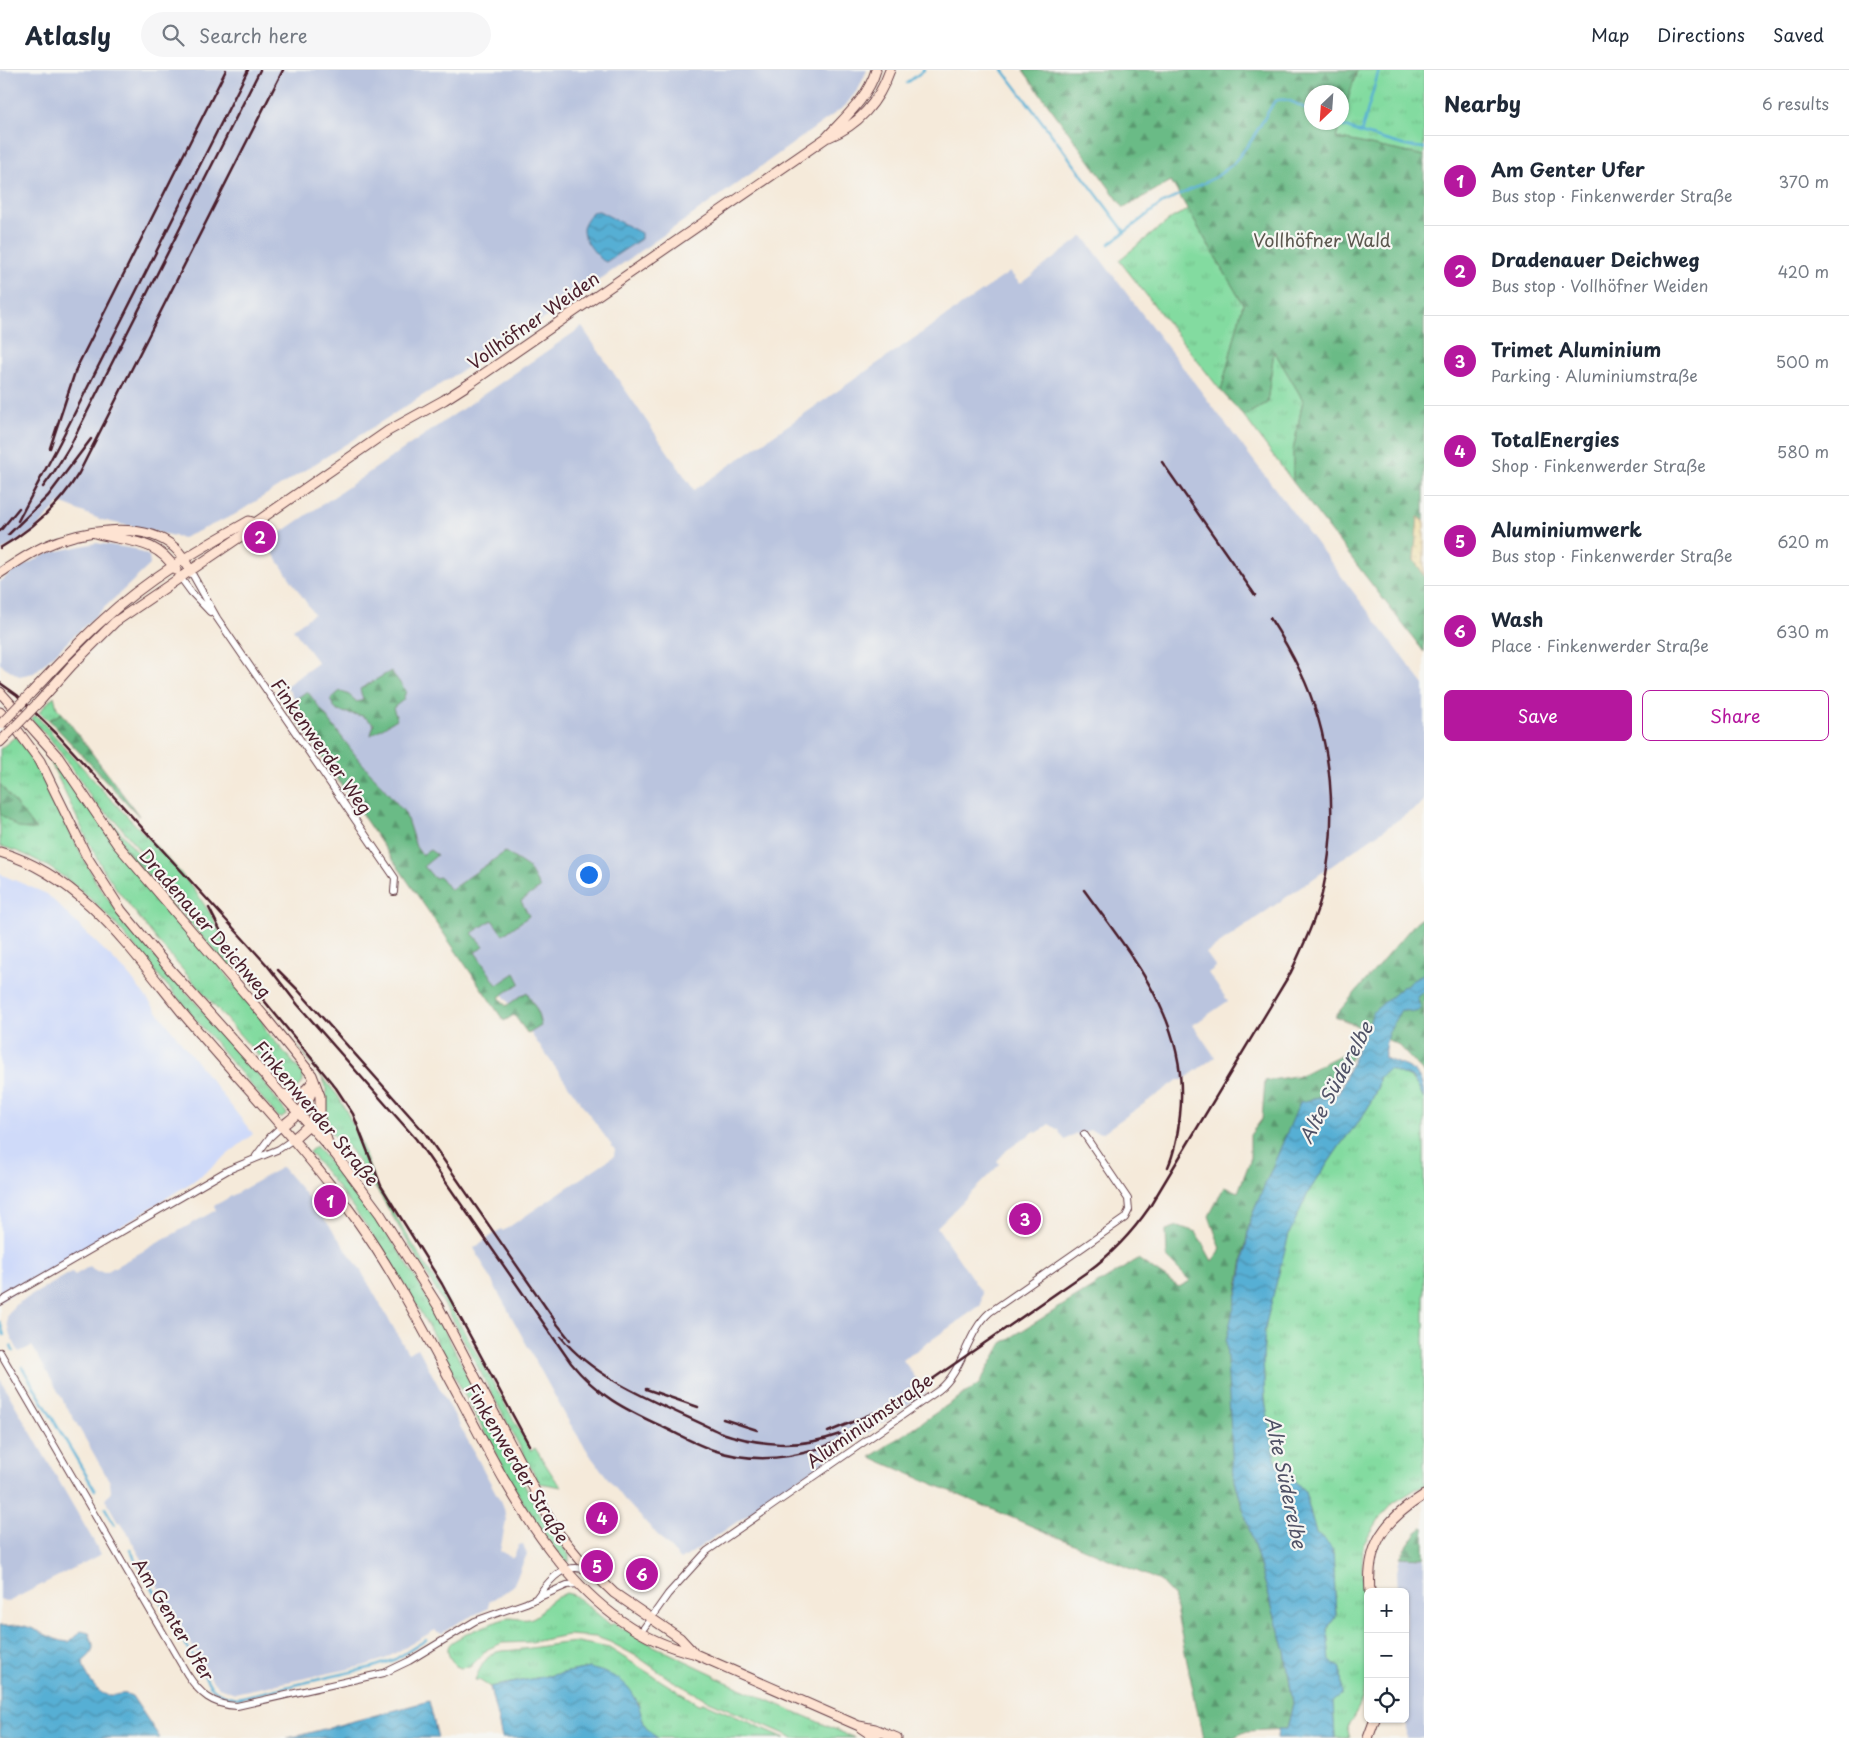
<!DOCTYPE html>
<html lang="en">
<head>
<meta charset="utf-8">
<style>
  :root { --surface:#fff; --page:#f6f6f7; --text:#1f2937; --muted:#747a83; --line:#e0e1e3; --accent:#b5179e }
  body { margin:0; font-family:"Playpen Sans",sans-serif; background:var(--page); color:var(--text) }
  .controls { position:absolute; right:15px; bottom:15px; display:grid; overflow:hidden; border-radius:8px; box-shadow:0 1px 4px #0004 }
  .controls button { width:45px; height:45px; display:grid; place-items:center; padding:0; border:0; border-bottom:1px solid var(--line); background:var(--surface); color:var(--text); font:25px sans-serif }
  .compass { position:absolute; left:1304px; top:15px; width:45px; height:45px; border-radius:50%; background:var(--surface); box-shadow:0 1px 4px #0004; rotate:205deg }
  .you { position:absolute; left:588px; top:804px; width:18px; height:18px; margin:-12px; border:4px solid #fff; border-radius:50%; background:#1a73e8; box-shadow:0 0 0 8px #1a73e833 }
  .badge { display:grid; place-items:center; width:32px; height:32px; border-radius:50%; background:var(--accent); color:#fff; font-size:16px; font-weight:700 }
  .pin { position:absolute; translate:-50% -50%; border:2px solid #fff; box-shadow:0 1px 5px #0006 }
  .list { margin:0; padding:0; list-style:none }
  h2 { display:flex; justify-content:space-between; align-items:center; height:65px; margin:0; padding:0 20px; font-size:21px }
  h2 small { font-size:16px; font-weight:400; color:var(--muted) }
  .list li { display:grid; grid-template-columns:32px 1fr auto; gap:15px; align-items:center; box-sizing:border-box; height:90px; padding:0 20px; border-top:1px solid var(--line) }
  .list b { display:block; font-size:19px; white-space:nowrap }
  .list p { margin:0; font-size:16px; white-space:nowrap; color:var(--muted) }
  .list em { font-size:16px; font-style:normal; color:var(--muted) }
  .actions { display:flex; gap:10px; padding:15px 20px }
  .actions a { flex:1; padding:11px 0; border:1px solid var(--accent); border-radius:8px; text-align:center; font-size:18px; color:var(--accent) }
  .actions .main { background:var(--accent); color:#fff }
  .icon { flex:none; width:28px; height:28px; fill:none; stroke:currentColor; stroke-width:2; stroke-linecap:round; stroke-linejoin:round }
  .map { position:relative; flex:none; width:1424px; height:1668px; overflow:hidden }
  header { display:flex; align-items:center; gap:30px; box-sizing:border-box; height:70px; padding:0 25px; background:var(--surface); border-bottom:1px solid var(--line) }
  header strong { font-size:24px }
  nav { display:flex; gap:28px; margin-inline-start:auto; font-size:18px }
  .search { width:350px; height:45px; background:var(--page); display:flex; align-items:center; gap:12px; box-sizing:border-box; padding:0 18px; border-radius:28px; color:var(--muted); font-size:19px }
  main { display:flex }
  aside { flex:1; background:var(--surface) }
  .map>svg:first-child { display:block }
</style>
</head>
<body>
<header>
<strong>Atlasly</strong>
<div class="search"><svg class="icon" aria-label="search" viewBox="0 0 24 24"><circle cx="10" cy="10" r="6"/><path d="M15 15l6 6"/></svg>Search here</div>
<nav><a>Map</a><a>Directions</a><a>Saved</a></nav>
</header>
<main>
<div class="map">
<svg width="1424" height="1668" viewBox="0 0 1424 1668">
  <defs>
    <pattern id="grass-tufts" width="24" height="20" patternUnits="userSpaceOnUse" patternTransform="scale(1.25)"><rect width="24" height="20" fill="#83dba0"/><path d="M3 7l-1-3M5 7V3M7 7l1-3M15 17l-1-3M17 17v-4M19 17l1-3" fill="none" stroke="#73bc8a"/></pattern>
    <pattern id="forest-firs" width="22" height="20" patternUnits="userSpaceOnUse" patternTransform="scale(1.25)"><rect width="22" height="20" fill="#6abb86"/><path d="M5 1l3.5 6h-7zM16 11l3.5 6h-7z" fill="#59976e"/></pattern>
    <pattern id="sand-dots" width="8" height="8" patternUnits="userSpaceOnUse" patternTransform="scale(1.25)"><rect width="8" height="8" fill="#eeda9e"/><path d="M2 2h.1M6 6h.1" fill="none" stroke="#cebb88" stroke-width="1.8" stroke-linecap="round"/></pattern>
    <pattern id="water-waves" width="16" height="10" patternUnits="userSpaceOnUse" patternTransform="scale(1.25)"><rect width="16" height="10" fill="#57afd4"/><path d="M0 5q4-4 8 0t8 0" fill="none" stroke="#4a8eac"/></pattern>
  </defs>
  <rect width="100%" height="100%" fill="#f6f6f2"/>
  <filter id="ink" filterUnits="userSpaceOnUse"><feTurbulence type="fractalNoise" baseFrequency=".02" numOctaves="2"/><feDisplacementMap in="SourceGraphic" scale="10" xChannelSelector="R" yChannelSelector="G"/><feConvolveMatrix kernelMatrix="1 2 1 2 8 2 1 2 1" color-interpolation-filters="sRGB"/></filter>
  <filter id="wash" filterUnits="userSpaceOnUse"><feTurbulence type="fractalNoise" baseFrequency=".0096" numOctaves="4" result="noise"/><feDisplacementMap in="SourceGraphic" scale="20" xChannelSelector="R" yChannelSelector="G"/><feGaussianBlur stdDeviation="1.12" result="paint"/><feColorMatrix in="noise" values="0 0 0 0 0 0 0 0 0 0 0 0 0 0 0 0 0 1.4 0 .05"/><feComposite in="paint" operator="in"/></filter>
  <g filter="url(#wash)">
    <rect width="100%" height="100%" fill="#f5eada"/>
    <path fill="#cfdaf9" d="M0,804l47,20 81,80 125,160 -56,45 -197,122z"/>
    <path fill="#bac4de" d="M0,0h867l-8,18 -14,18 -100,72 -200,140 -311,197 -51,23 -81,-18 -42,-17 -26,28 -34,21z
      M1083,166l341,449v117l-218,151 10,14 -8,6 20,28 -35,24 22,32 -32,23h-5l-76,53 -13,-3 -10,7 -3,-4 -11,7 -8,-11 -8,-5 -12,9 -2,-2 -28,19 -10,11 3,3 -63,63 45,66 -1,12 -78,55 23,33 -245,167 -57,-61 -32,-41 -23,-36 -95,-174 27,-19 2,2 111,-75 1,-6 -180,-249 -149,-215 32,-23 -25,-34 21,-15 -48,-71 316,-216 112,163 316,-218 10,12z
      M96,473l39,6 14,7 1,9 -116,108 -15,3 -19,-12v-82l13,-11 36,-18z
      M282,1097l34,40 44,62 48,84 10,-5 86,160 2,13 -6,30 13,7 6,-13 4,-1 4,10 -14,32 -24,16v6l-28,13 -19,12 -5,-1 -2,-2 -50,29 -22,7 -128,27 -16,-6 -5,-4 -82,-141 -3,-7 -9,-13h-2l-13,-23 6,-8 -1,-9 -78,-136 -13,6 -9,-17 -3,-13v-6l8,-11 57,-33 3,3 15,-9 5,5 11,1 110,-62 -2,-4z
      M0,1309l101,175 -93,48 -8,-3z
      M1400,1487l24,1v180h-18l-1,-146h-7l-1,-20z"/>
    <path fill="url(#grass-tufts)" stroke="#667d66" d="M1357,0h67v86l-88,-18z
      M1188,140l55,94 -22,87 -102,-131 53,-42z
      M1274,280l29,50 -10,51v31l-49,-66 23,-13z
      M54,626l3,12 5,5 -13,7 -10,-8z
      M36,645l69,78 68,71 20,24 19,28 31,68 -117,-135 -15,-23v-5l31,37 2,-2 -29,-36 -19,-15 -16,-25 -24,-34 -25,-27z
      M16,666l27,37 18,41 35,68 28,39 133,152 28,38 2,3 -5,4 -4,-1 -167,-198c-32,-33 -66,-61 -111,-73v-97z
      M35,666l226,282 5,13 33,38 3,5 1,8 -8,8 -11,-5 -123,-140 -43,-54 -15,-22 -15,-28 -37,-78 -17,-26z
      M284,960l54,66 16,30 22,58 69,113 86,154 4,-3 20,31 7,8 -23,-4 -88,-167 -69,-118 -31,-47 -12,-14 -2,2 -9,-9 -1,-14 -4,-1c0,-9 5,-18 3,-27 -3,-18 -31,-43 -43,-57z
      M1389,998l22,10 7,9 6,13v384l-32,20 -11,12 -18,29 -1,30 6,70v35l-8,25 -13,23 3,10h-15l-8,-109 9,-13 -3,-67 -17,-16 -11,-41 -30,-33 -10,-59 -2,-41 2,-32 23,-93 21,-43 34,-50 17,-21 9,-14 9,-20 1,-8z
      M316,1076l26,32 17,16 44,63 29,50 108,208 29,40v7l-4,-1c-43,-50 -71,-113 -103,-171 -19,-36 -37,-72 -58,-106 -28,-47 -60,-91 -95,-132z
      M566,1523l8,2 37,30 2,-2 9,6 1,-1 31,18 61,29v2l140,61h-61l-85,-37 -41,-23 -30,-21 -28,-15 -14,-5 -28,-2 -36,7 -30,1 -14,6 -18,18 -9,1 -5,-2c-4,-5 -11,-13 -7,-21 4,-7 51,-26 60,-27 8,0 16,3 23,0 8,-3 11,-11 17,-16 5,-4 12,-6 17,-9z
      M578,1572l31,6 89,56h4l1,-2 82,36h-127c-14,-8 -17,-20 -20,-35l-49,-35 -99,19 -11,-7h-4c4,-10 8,-19 17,-26 8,-4 15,-3 23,-4 21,-2 42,-7 63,-8z"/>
    <path fill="url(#forest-firs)" stroke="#5a6d58" d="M1023,0h334l-15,49v-27h-30v30l28,1 -4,15 88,18v365l-5,-4 -5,43 10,16v76l-131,-170v-31l10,-51 -29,-49 -7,52 -23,13 -23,-25 22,-87 -72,-123 -47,27z
      M391,601l15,20 -3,9 -10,8 4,11 -26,16 3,-11 -11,-8 -26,-5 -7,-11 10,-9 9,4 8,7 6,-2 -3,-11z
      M307,621l49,65 49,57 11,34 6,8 8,-5 7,5 -13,11 10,12 6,-1 10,13 55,-38 23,15 12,21 -19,13 8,15 -26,19 -11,-15 -20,13 12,14 -9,5 22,33 18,-12 5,10 -21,14 7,9 21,-14 10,18 4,16 -13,8 -14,-19 -10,6 -217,-315z
      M62,643l77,103 -90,-96z
      M0,714l36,46 -17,-2 -19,-14z
      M1424,847v156l-27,-29 -62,-28 82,-95z
      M1356,977l-22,46 -34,10 -50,117 -16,90 -1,164 52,177 8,52 -6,26 -40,2 -15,7h-29l-30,-143 -13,-14 -290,-124 109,-73 23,-41 136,-84 41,28 11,-6 -23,-23 -1,-28 12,-4 18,6 16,29 9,-12 -12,-33 15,-29 14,5 12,-31v-26l12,-16 3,-38 36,-6z
      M1424,1457v31l-24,-1 17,-25z"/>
    <path fill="url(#sand-dots)" stroke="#9c7c64" d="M1418,447l6,4v55l-10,-16z"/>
    <path fill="url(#water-waves)" stroke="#506780" d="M599,141l42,22v6l-35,23c-7,-2 -24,-24 -23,-32 0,-7 6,-13 9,-18z
      M1424,903v18l-7,6 4,12 -5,3 -15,-2c-9,15 -18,29 -16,48 25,11 39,11 39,42l-6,-13 -6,-9 -23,-9 -10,9 -1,8 -9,20 -9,14 -17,21 -34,50 -20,43 -24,93 -2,32 2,41 10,59 30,33 11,41 17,16 3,67 -9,13 3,32 11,7 1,26 -9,7 2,37h-58l1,-9h9l6,-26 -8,-52 -52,-177 -7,-134 14,-58 10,-62 50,-118 38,-8 36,-83 27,-23z
      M19,1555c18,2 32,16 50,17l12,-11 8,2c6,12 6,20 -6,28 0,11 13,33 25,34 11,1 13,-4 24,1l28,42h-160v-112z
      M589,1598c22,5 39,12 48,34 7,16 4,26 21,36h-156l-12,-51z
      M429,1631l9,37h-151l14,-3z"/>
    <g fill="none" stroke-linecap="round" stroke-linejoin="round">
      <path stroke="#57afd4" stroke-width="2.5" d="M1003,0l122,162 36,-28 55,-27 17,-13 18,-23 23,-39c10,-8 27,5 38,10
        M1379,0l-18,63 45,13 18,2
        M907,13l17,-13
        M1332,52l29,11
        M1109,174l16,-12
        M0,1252l4,13
        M11,1276l2,5
        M22,1297l73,123
        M105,1438l10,17
        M130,1480l80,135c8,9 15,11 28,13l135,-31 21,-7 32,-20"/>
    </g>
  </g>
  <g filter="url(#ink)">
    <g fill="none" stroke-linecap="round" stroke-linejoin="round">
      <defs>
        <path id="minor" d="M190,500l27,48 178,260 -1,14
          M180,507l11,15 19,20
          M256,1086l14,-19 11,-10
          M0,1232l228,-132 51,-21 13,-9
          M0,1282l187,322c13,20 25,31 50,32l147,-33 25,-12 66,-40 51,-18 41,-18 11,-1
          M537,1527c14,-19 27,-36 53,-26
          M641,1562l27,-38 39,-43 232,-161c25,-20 27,-57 51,-78l135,-94 4,-8 -1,-11 -44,-65"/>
        <path id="secondary" d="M829,67c30,-12 50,-36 61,-67
          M95,463c33,10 60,4 81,37
          M0,503c14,-9 28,-19 43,-26 35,-16 100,-28 132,1 7,6 11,15 15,22
          M0,622l58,65 59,87 148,173 47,58 8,21v23l8,24
          M30,624c24,-25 47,-51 73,-74 43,-40 94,-70 146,-99l6,2
          M39,632l33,-37 43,-43 138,-94 2,-5 133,-92 56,-31 25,-16 357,-246c19,-21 42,-40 50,-68
          M0,642l18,19 22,30 47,96 34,53 47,57 168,188 44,59 58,92 117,223 28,34 31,30 66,45 13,14
          M0,672l10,-10
          M0,782c81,24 129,95 180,158 59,71 125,137 178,212 39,55 69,115 101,174 51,97 116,231 234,257l166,73 16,3 22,9
          M280,1023c16,5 24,1 33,-12
          M281,1057c19,-15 29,-21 33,-46
          M292,1070l17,-15 11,-15
          M1370,1522c-4,-48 15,-72 54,-97
          M861,1658l15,10
          M1368,1668l7,-19"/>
      </defs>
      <use href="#minor" stroke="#643d45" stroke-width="8"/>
      <use href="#secondary" stroke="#643d45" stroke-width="11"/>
      <use href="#minor" stroke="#fff" stroke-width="6"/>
      <use href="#secondary" stroke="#fee3d2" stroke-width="9"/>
      <path stroke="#4a1f2b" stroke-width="2.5" d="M50,378l26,-79 150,-299
        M1162,392l93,133
        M43,417l11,-15 16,-26 190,-376
        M18,451l42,-79 188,-372
        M0,461l19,-23
        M8,465l40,-39 43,-57
        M0,478c33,-19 59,-42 79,-75l204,-403
        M0,613l17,12 39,38 211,232 31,40 118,134 155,224c26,32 53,46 90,63 17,8 34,18 52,24 50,17 102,6 146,-20l228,-158c25,-18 44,-38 62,-64l142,-236c12,-26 24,-51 31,-78 17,-73 11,-155 -22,-223 -9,-19 -19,-36 -30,-53
        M1084,820c50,69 106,134 96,225 -2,18 -5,36 -12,52
        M209,838l34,67 93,113 17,26 28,72 61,98 87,161
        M278,900l19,19 128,144 133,192 12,15
        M561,1267c37,46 106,69 158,95 41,14 80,17 121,2
        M646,1319l52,18
        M723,1349l34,11
        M828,1362l46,-19"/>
      <defs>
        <path id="secondary-bridge" d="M1,654l29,-30
          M10,662l29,-30"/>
      </defs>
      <use href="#secondary-bridge" stroke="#643d45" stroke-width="11" stroke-linecap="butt"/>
      <use href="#secondary-bridge" stroke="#fee3d2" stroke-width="9"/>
    </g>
  </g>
  <g text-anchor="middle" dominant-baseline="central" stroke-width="4.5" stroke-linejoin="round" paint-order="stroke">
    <g font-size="18" fill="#5b574e" stroke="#f6f6f2">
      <text x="1322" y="169">Vollhöfner Wald</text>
    </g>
    <g font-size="18" fill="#4a1f2b" stroke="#f6f6f2">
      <text transform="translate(533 250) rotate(-35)">Vollhöfner Weiden</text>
      <text transform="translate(322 676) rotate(55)">Finkenwerder Weg</text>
      <text transform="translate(206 853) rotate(49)">Dradenauer Deichweg</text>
      <text transform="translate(317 1043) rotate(50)">Finkenwerder Straße</text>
      <text transform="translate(869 1350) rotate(-35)">Aluminiumstraße</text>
      <text transform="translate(518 1393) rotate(59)">Finkenwerder Straße</text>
      <text transform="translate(174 1549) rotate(59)">Am Genter Ufer</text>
    </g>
    <g font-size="19" font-style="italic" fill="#4f5166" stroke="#f6f6f2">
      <text transform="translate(1335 1012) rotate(-62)">Alte Süderelbe</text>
      <text transform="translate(1287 1412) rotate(78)">Alte Süderelbe</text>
    </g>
  </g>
</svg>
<div class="controls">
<button>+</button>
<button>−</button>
<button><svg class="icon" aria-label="locate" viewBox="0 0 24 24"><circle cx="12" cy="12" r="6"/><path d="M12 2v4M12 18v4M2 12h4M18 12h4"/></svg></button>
</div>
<svg class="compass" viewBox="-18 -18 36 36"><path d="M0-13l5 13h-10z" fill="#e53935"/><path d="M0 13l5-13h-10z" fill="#747a83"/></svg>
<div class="you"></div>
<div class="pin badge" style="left:330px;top:1131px">1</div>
<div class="pin badge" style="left:260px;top:467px">2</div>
<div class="pin badge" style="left:1025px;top:1149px">3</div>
<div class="pin badge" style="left:602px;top:1448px">4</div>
<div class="pin badge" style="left:597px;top:1496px">5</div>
<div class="pin badge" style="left:642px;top:1504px">6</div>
</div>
<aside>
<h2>Nearby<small>6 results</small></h2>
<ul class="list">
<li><span class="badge">1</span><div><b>Am Genter Ufer</b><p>Bus stop · Finkenwerder Straße</p></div><em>370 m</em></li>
<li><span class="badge">2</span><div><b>Dradenauer Deichweg</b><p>Bus stop · Vollhöfner Weiden</p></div><em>420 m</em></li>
<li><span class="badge">3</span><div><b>Trimet Aluminium</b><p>Parking · Aluminiumstraße</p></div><em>500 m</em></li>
<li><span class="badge">4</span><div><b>TotalEnergies</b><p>Shop · Finkenwerder Straße</p></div><em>580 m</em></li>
<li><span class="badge">5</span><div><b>Aluminiumwerk</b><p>Bus stop · Finkenwerder Straße</p></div><em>620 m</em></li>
<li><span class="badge">6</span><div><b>Wash</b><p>Place · Finkenwerder Straße</p></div><em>630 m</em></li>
</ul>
<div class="actions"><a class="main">Save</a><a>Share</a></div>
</aside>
</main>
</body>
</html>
